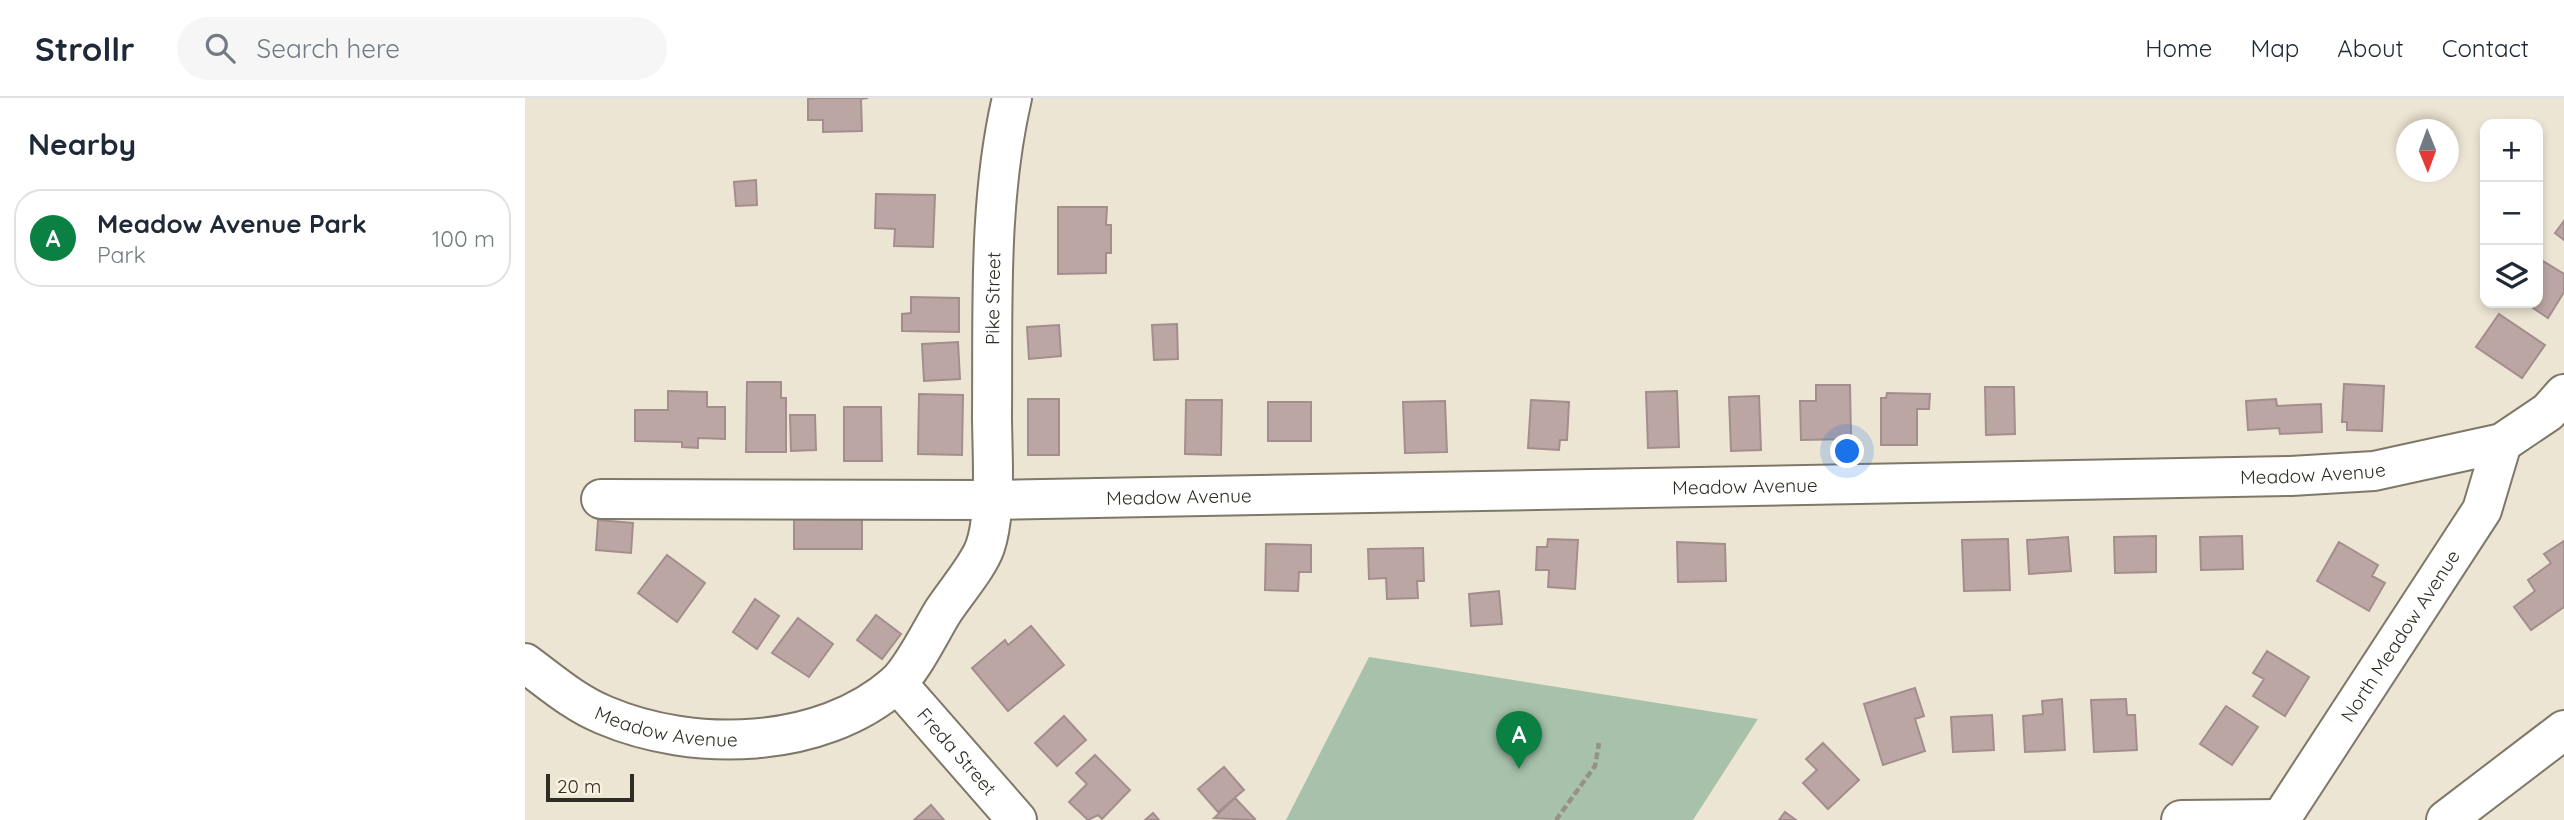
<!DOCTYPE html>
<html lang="en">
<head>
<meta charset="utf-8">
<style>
  :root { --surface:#fff; --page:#f6f6f7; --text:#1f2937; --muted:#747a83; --line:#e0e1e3; --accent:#0b8043 }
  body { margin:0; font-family:Quicksand,sans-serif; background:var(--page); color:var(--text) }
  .controls { position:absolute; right:21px; top:21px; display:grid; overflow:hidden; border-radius:14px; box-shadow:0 4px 10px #0003 }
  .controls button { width:63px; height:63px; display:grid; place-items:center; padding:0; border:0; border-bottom:2px solid var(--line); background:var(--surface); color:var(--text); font:35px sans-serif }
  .compass { position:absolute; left:1871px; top:21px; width:63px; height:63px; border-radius:50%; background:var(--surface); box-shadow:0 4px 10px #0003; rotate:179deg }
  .scale { position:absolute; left:21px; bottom:18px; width:88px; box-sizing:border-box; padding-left:7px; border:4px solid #2f2c25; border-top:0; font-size:19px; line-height:24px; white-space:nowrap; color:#2f2c25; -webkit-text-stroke:5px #faf2e0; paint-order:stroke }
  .you { position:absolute; left:1323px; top:354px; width:24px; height:24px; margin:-18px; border:5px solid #fff; border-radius:50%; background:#1a73e8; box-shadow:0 0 0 10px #1a73e833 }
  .badge { display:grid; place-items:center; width:46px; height:46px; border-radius:50%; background:var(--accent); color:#fff; font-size:23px; font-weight:700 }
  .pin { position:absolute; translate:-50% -58px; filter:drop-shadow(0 2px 4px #0008) }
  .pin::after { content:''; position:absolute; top:37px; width:24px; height:21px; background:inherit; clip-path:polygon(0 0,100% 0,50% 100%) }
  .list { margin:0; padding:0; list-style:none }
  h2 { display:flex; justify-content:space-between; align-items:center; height:91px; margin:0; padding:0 28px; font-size:30px }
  h2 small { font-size:23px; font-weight:400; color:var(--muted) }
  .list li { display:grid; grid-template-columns:46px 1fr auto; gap:21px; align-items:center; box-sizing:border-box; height:98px; margin:0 14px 14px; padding:0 14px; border:2px solid var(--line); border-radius:28px }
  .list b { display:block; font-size:26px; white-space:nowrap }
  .list p { margin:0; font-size:23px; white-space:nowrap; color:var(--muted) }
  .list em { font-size:23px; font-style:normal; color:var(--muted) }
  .icon { flex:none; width:38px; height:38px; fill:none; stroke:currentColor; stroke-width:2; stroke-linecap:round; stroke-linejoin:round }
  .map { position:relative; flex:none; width:2039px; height:722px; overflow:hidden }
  header { display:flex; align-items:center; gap:42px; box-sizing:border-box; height:98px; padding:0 35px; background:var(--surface); border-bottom:2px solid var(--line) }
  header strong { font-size:33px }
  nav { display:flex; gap:38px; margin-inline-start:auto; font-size:24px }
  .search { width:490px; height:63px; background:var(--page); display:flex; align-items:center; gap:18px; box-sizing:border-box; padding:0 24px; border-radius:38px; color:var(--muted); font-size:26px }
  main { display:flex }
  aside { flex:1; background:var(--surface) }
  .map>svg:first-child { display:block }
</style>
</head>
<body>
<header>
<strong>Strollr</strong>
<div class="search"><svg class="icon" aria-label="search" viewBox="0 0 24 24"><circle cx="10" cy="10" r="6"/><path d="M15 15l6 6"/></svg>Search here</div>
<nav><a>Home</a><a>Map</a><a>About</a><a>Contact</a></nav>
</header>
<main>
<aside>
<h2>Nearby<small></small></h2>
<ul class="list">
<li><span class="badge">A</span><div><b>Meadow Avenue Park</b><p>Park</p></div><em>100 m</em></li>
</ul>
</aside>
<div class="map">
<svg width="2039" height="722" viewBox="0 0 2039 722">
  <rect width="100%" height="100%" fill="#ede5d3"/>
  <path fill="#a7c1ab" d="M844,559l389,62 -65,101h-407z"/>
  <path fill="#bba6a4" stroke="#a38e8d" stroke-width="2" d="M293,0h50l-7,1 1,32 -39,1v-12h-15v-21z
    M231,82l1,25 -21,1 -2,-24z
    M351,96l59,1 -2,52 -39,-1 1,-17 -20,-1z
    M533,109h49l-1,18h5v28h-5v20l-48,1z
    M2039,123v19l-9,-7z
    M2013,160l26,16v18l-16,26 -21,-14 11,-1z
    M386,199l48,1v34l-57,-1v-17l9,-1z
    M1974,216l46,31 -23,33 -46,-31z
    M652,226l1,35 -24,1 -2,-35z
    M534,227l2,31 -32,3 -2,-32z
    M433,244l2,37 -36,2 -2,-37z
    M222,284h34v16h5v54h-40z
    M1819,286l40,2 -2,45 -35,-1v-8h-5z
    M1291,287h34l1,54 -50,1 -1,-39h16z
    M1460,289h29l1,47 -29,1z
    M143,293l39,1v15h18v32l-27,-1v10l-16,-1v-5l-47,-1v-31h33z
    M1152,293l2,56 -31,1 -2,-56z
    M1362,295l43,1 -1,15h-12v36h-36v-47h5z
    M394,296l44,1 -1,60 -44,-1z
    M1234,298l2,54 -30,1 -2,-54z
    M503,301h31v56h-31z
    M1751,301l1,7 44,-2 1,28 -42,2 -1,-6 -31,2 -2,-29z
    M661,302h36l-1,55 -36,-1z
    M1006,302l38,2 -2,38h-7l-1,10 -31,-2z
    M920,303l2,51 -42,1 -2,-51z
    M743,304h43v39h-43z
    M319,309h37l1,54h-38z
    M265,317h25l1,35 -25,1z
    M269,420l68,1v30h-68z
    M73,422l35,3 -2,30 -35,-3z
    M1631,438v36l-41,1 -1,-36z
    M1717,438l1,33 -42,1 -1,-33z
    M1543,439l3,34 -42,3 -2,-34z
    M1023,441l30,1 -3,49 -27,-2 1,-17h-13l1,-23h10z
    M1483,441l2,51 -46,1 -2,-51z
    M2039,443v66l-33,23 -17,-23 21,-16 -7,-11 23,-17 -7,-9z
    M1152,444l48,2 1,37 -48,1z
    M1814,444l39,23 -6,11 13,7 -16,28 -52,-30z
    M741,446l45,1v27h-12l-1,19 -33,-1z
    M898,450l1,33h-7l1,17 -31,1 -1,-21 -17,1 -1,-30z
    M142,457l38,28 -28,39 -39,-29z
    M974,493l3,33 -31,2 -2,-32z
    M230,501l24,17 -22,33 -24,-17z
    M351,517l25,19 -19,25 -25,-19z
    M273,520l35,26 -24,33 -37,-24z
    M506,528l33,39 -56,46 -36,-43 33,-28 3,5z
    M1742,553l42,26 -24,39 -32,-20 11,-17 -11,-6z
    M1390,590l9,28 -9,3 10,32 -42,14 -19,-61z
    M1537,601l3,51 -40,2 -2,-36 20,-2 -1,-13z
    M1601,601l1,16h8l2,35 -43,2 -3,-52z
    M1701,608l32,21 -26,38 -32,-21z
    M1467,617l2,35 -41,2 -2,-35z
    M539,618l22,24 -29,26 -22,-23z
    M1298,645l36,37 -31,29 -25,-26 14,-13 -11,-11z
    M570,657l35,35 -28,29 -4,-4 -10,5 -19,-18 18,-18 -11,-11z
    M699,669l20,23 -26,22 -20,-23z
    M710,700l20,21 -1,1 -40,-2z
    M406,707l13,15h-30z
    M1260,714l11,8h-17z
    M628,715l6,7h-14z"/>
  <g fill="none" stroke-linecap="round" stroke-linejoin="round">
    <defs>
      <g id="minor">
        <path id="s1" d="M76,401l391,1 1299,-24 83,-5 128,-28 46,-31 16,-18"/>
        <path id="s2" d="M0,565c26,19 48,39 79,52 89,38 217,35 292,-31 16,-14 34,-51 46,-71 12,-19 36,-46 43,-66 12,-34 7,-96 7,-132 1,-105 -4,-214 20,-317"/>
        <path id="s3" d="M372,585l120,137"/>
        <path d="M1656,722l100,-1"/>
        <path id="s4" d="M1755,722l202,-310 20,-67"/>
        <path d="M1921,722l118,-90"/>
      </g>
    </defs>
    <use href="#minor" stroke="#7f7868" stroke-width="42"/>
    <path stroke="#969184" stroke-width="4.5" stroke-dasharray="7 3.5" stroke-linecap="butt" d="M1031,722l39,-54 4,-23"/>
    <use href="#minor" stroke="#fff" stroke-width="38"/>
  </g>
  <g text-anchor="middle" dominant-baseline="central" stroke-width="5" stroke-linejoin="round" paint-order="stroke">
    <g font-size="19" fill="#2f2c25" stroke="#faf2e0">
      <text stroke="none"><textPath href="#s2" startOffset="816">Pike Street</textPath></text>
      <text stroke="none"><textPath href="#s1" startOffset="1712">Meadow Avenue</textPath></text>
      <text stroke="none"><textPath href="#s1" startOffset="1144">Meadow Avenue</textPath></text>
      <text stroke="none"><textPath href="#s1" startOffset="578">Meadow Avenue</textPath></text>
      <text stroke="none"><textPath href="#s4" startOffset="220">North Meadow Avenue</textPath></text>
      <text stroke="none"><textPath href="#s2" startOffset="159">Meadow Avenue</textPath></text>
      <text stroke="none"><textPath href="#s3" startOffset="91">Freda Street</textPath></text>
    </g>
  </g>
</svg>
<div class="controls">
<button>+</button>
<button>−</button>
<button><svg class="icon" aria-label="layers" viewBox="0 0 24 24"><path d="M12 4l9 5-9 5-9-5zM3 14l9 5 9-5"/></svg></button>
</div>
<svg class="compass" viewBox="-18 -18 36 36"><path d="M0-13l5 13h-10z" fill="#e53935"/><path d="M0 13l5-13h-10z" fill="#747a83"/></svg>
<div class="scale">20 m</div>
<div class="you"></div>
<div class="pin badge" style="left:994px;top:671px">A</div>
</div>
</main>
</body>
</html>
